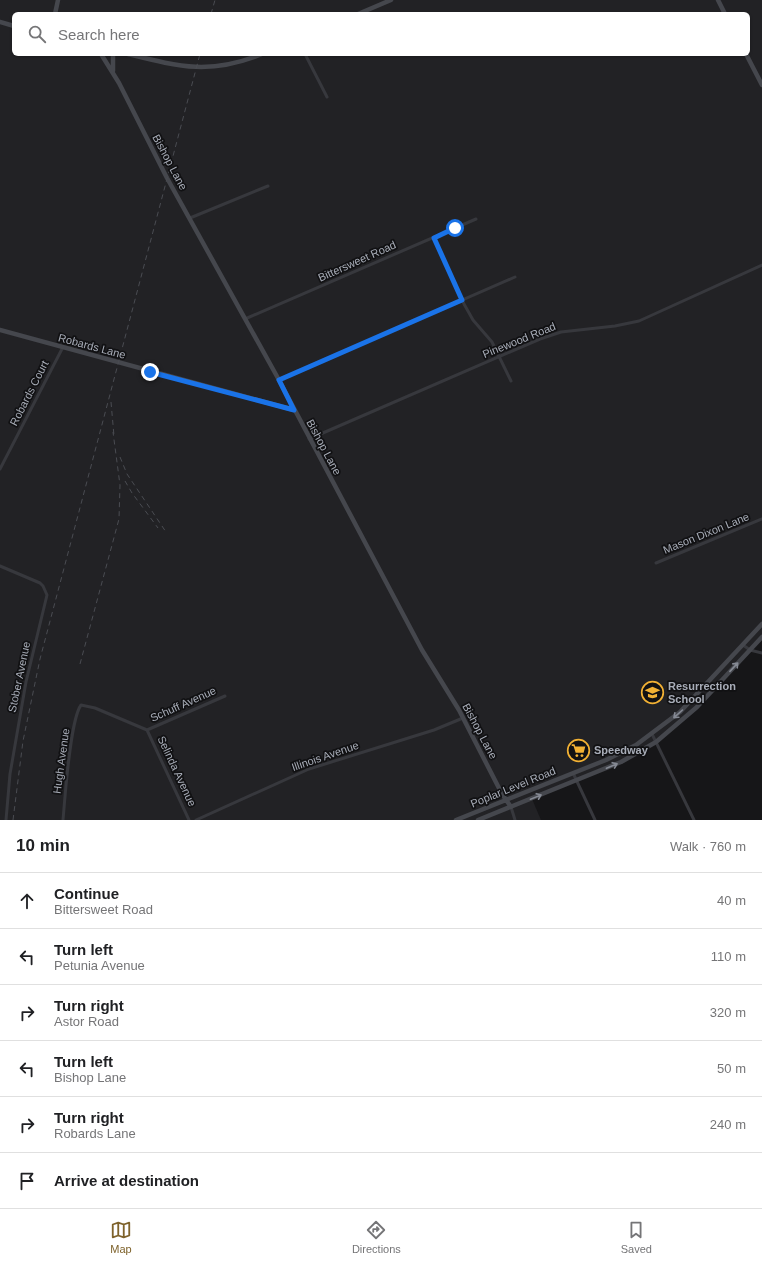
<!DOCTYPE html>
<html lang="en">
<head>
<meta charset="utf-8">
<style>
  :root { --surface:#fff; --page:#f2f2f2; --text:#202124; --muted:#757577; --line:#e0e0e0; --accent:#7e622b }
  body { margin:0; font-family:Arial,sans-serif; background:var(--page); color:var(--text) }
  .stop { position:absolute; width:12px; height:12px; margin:-9px; border:3px solid #1a73e8; border-radius:50%; background:#fff }
  .stop.end { background:#1a73e8; border-color:#fff; box-shadow:0 1px 4px #0008 }
  .list { margin:0; padding:0; list-style:none }
  h2 { display:flex; justify-content:space-between; align-items:center; height:52px; margin:0; padding:0 16px; font-size:17px }
  h2 small { font-size:13px; font-weight:400; color:var(--muted) }
  .list li { display:grid; grid-template-columns:26px 1fr auto; gap:12px; align-items:center; box-sizing:border-box; height:56px; padding:0 16px; border-top:1px solid var(--line) }
  .list b { display:block; font-size:15px; white-space:nowrap }
  .list p { margin:0; font-size:13px; white-space:nowrap; color:var(--muted) }
  .list em { font-size:13px; font-style:normal; color:var(--muted) }
  .icon { flex:none; width:22px; height:22px; fill:none; stroke:currentColor; stroke-width:2; stroke-linecap:round; stroke-linejoin:round }
  .map { position:relative; flex:none; width:762px; height:820px; overflow:hidden }
  .search { position:absolute; background:var(--surface); box-shadow:0 1px 3px #0004; left:12px; right:12px; top:12px; height:44px; display:flex; align-items:center; gap:10px; box-sizing:border-box; padding:0 14px; border-radius:6px; color:var(--muted); font-size:15px }
  .sheet { height:388px; background:var(--surface) }
  nav { display:flex; justify-content:space-around; align-items:center; box-sizing:border-box; height:56px; border-top:1px solid var(--line); background:var(--surface); font-size:11px; color:var(--muted) }
  nav a { display:grid; justify-items:center; gap:2px }
  nav .on { color:var(--accent) }
  .map>svg:first-child { display:block }
</style>
</head>
<body>
<div class="map">
<svg width="762" height="820" viewBox="0 0 762 820">
  <rect width="100%" height="100%" fill="#161618"/>
  <path fill="#222225" fill-rule="evenodd" d="M0,0h762v637l-65,70 -41,35 -35,20 -89,37 9,21h-541zM14,14h734v40h-734z"/>
  <g fill="none" stroke-linecap="round" stroke-linejoin="round">
    <path stroke="#37383d" stroke-width="3" d="M305,54l22,43
      M190,218l78,-32
      M434,237l30,67 9,16 19,22 19,39
      M245,319l231,-100
      M279,380l236,-103
      M309,439l231,-100 21,-7 54,-6 24,-5 123,-56
      M0,469l63,-122
      M656,563l106,-44
      M0,566l40,17 3,3 4,9 -21,87 -16,92 -4,46
      M743,645l7,5 12,3
      M147,730l42,90
      M652,734l42,86
      M573,773l22,47
      M511,807l4,13
      M63,820c2,-22 7,-100 18,-115l14,3 52,22 78,-34
      M196,820l113,-51 125,-39 29,-12"/>
    <path stroke="#45474d" stroke-width="4.5" d="M718,0l7,14
      M55,14l3,-14
      M358,14l33,-14
      M0,22l14,4
      M101,54l18,29 48,95 112,202 143,270 37,60 43,84 9,13
      M113,54v17
      M128,54c52,13 82,21 134,0
      M746,54l16,31
      M0,330l294,80
      M456,820l150,-60 30,-15 44,-33 82,-88
      M478,820l143,-58 35,-20 41,-35 65,-70"/>
    <path stroke="#4a4c52" stroke-width="1" stroke-dasharray="5 4" stroke-linecap="butt" d="M211,14l4,-14
      M111,402l3,34
      M120,457l7,17 39,58
      M125,481l7,12 26,35
      M80,664l39,-145 1,-34 -7,-53
      M13,820l10,-79 17,-82 160,-605"/>
  </g>
  <defs><path id="oneway-shaft" d="M-6 0H5M1.5-3L5.5 0L1.5 3" fill="none" stroke-width="1.6" stroke-linecap="round" stroke-linejoin="round"/></defs>
  <g stroke="#858993">
    <use href="#oneway-shaft" transform="translate(734 667) rotate(-47)"/>
    <use href="#oneway-shaft" transform="translate(678 714) rotate(138)"/>
    <use href="#oneway-shaft" transform="translate(612 766) rotate(-23)"/>
    <use href="#oneway-shaft" transform="translate(536 797) rotate(-22)"/>
  </g>
  <g fill="none" stroke-linecap="round" stroke-linejoin="round">
    <path stroke="#1a73e8" stroke-width="5" d="M150,372l144,38 -15,-30 183,-80 -28,-62 21,-10"/>
  </g>
  <defs>
    <symbol id="school-ring" viewBox="-11 -11 22 22"><circle r="9.5" fill="#111113" stroke="#f2b134" stroke-width="1.5"/><path d="M0-5L7-2L0 1L-7-2ZM-4 1L0 2.5L4 1V4Q0 6-4 4Z" fill="#f2b134"/></symbol>
    <symbol id="supermarket-ring" viewBox="-11 -11 22 22"><circle r="9.5" fill="#111113" stroke="#f2b134" stroke-width="1.5"/><path d="M-6-5.5h2.5l.6 2H6L4.5 2H-2.5L-4.4-4H-6ZM-1.5 3.2a1.3 1.3 0 1 0 .1 0ZM3 3.2a1.3 1.3 0 1 0 .1 0Z" fill="#f2b134"/></symbol>
  </defs>
  <g fill-rule="evenodd">
    <use href="#school-ring" x="640" y="680" width="25" height="25"/>
    <use href="#supermarket-ring" x="566" y="738" width="25" height="25"/>
  </g>
  <g text-anchor="middle" dominant-baseline="central" stroke-width="3.5" stroke-linejoin="round" paint-order="stroke">
    <g font-size="11" fill="#a8adb8" stroke="#111113">
      <text transform="translate(170 162) rotate(62)">Bishop Lane</text>
      <text transform="translate(357 261) rotate(-24)">Bittersweet Road</text>
      <text transform="translate(519 340) rotate(-22)">Pinewood Road</text>
      <text transform="translate(92 346) rotate(15)">Robards Lane</text>
      <text transform="translate(29 393) rotate(-63)">Robards Court</text>
      <text transform="translate(324 447) rotate(62)">Bishop Lane</text>
      <text transform="translate(706 533) rotate(-22)">Mason Dixon Lane</text>
      <text transform="translate(19 677) rotate(-78)">Stober Avenue</text>
      <text transform="translate(183 704) rotate(-24)">Schuff Avenue</text>
      <text transform="translate(480 731) rotate(62)">Bishop Lane</text>
      <text transform="translate(325 756) rotate(-19)">Illinois Avenue</text>
      <text transform="translate(61 761) rotate(-82)">Hugh Avenue</text>
      <text transform="translate(177 771) rotate(65)">Selinda Avenue</text>
      <text transform="translate(513 787) rotate(-22)">Poplar Level Road</text>
    </g>
    <g font-size="11" font-weight="bold" fill="#a8adb8" stroke="#111113" text-anchor="start">
      <text x="668" y="686">Resurrection<tspan x="668" dy="13">School</tspan></text>
      <text x="594" y="750">Speedway</text>
    </g>
  </g>
</svg>
<div class="stop" style="left:455px;top:228px"></div>
<div class="stop end" style="left:150px;top:372px"></div>
<div class="search"><svg class="icon" aria-label="search" viewBox="0 0 24 24"><circle cx="10" cy="10" r="6"/><path d="M15 15l6 6"/></svg>Search here</div>
</div>
<section class="sheet">
<h2>10 min<small>Walk · 760 m</small></h2>
<ul class="list">
<li><svg class="icon" aria-label="ahead" viewBox="0 0 24 24"><path d="M12 20V5M6 11l6-6 6 6"/></svg><div><b>Continue</b><p>Bittersweet Road</p></div><em>40 m</em></li>
<li><svg class="icon" aria-label="left" viewBox="0 0 24 24"><path d="M17 20v-9H6M10 6l-5 5 5 5"/></svg><div><b>Turn left</b><p>Petunia Avenue</p></div><em>110 m</em></li>
<li><svg class="icon" aria-label="right" viewBox="0 0 24 24"><path d="M7 20v-9h11M14 6l5 5-5 5"/></svg><div><b>Turn right</b><p>Astor Road</p></div><em>320 m</em></li>
<li><svg class="icon" aria-label="left" viewBox="0 0 24 24"><path d="M17 20v-9H6M10 6l-5 5 5 5"/></svg><div><b>Turn left</b><p>Bishop Lane</p></div><em>50 m</em></li>
<li><svg class="icon" aria-label="right" viewBox="0 0 24 24"><path d="M7 20v-9h11M14 6l5 5-5 5"/></svg><div><b>Turn right</b><p>Robards Lane</p></div><em>240 m</em></li>
<li><svg class="icon" aria-label="arrive" viewBox="0 0 24 24"><path d="M6 21V4h12l-3 4 3 4H6"/></svg><div><b>Arrive at destination</b></div></li>
</ul>
</section>
<nav>
<a class="on"><svg class="icon" aria-label="map" viewBox="0 0 24 24"><path d="M3 6l6-2 6 2 6-2v14l-6 2-6-2-6 2zM9 4v14M15 6v14"/></svg>Map</a>
<a><svg class="icon" aria-label="directions" viewBox="0 0 24 24"><path d="M12 3l9 9-9 9-9-9zM9 14v-3h6M13 9l2 2-2 2"/></svg>Directions</a>
<a><svg class="icon" aria-label="saved" viewBox="0 0 24 24"><path d="M7 4h10v16l-5-4-5 4z"/></svg>Saved</a>
</nav>
</body>
</html>
